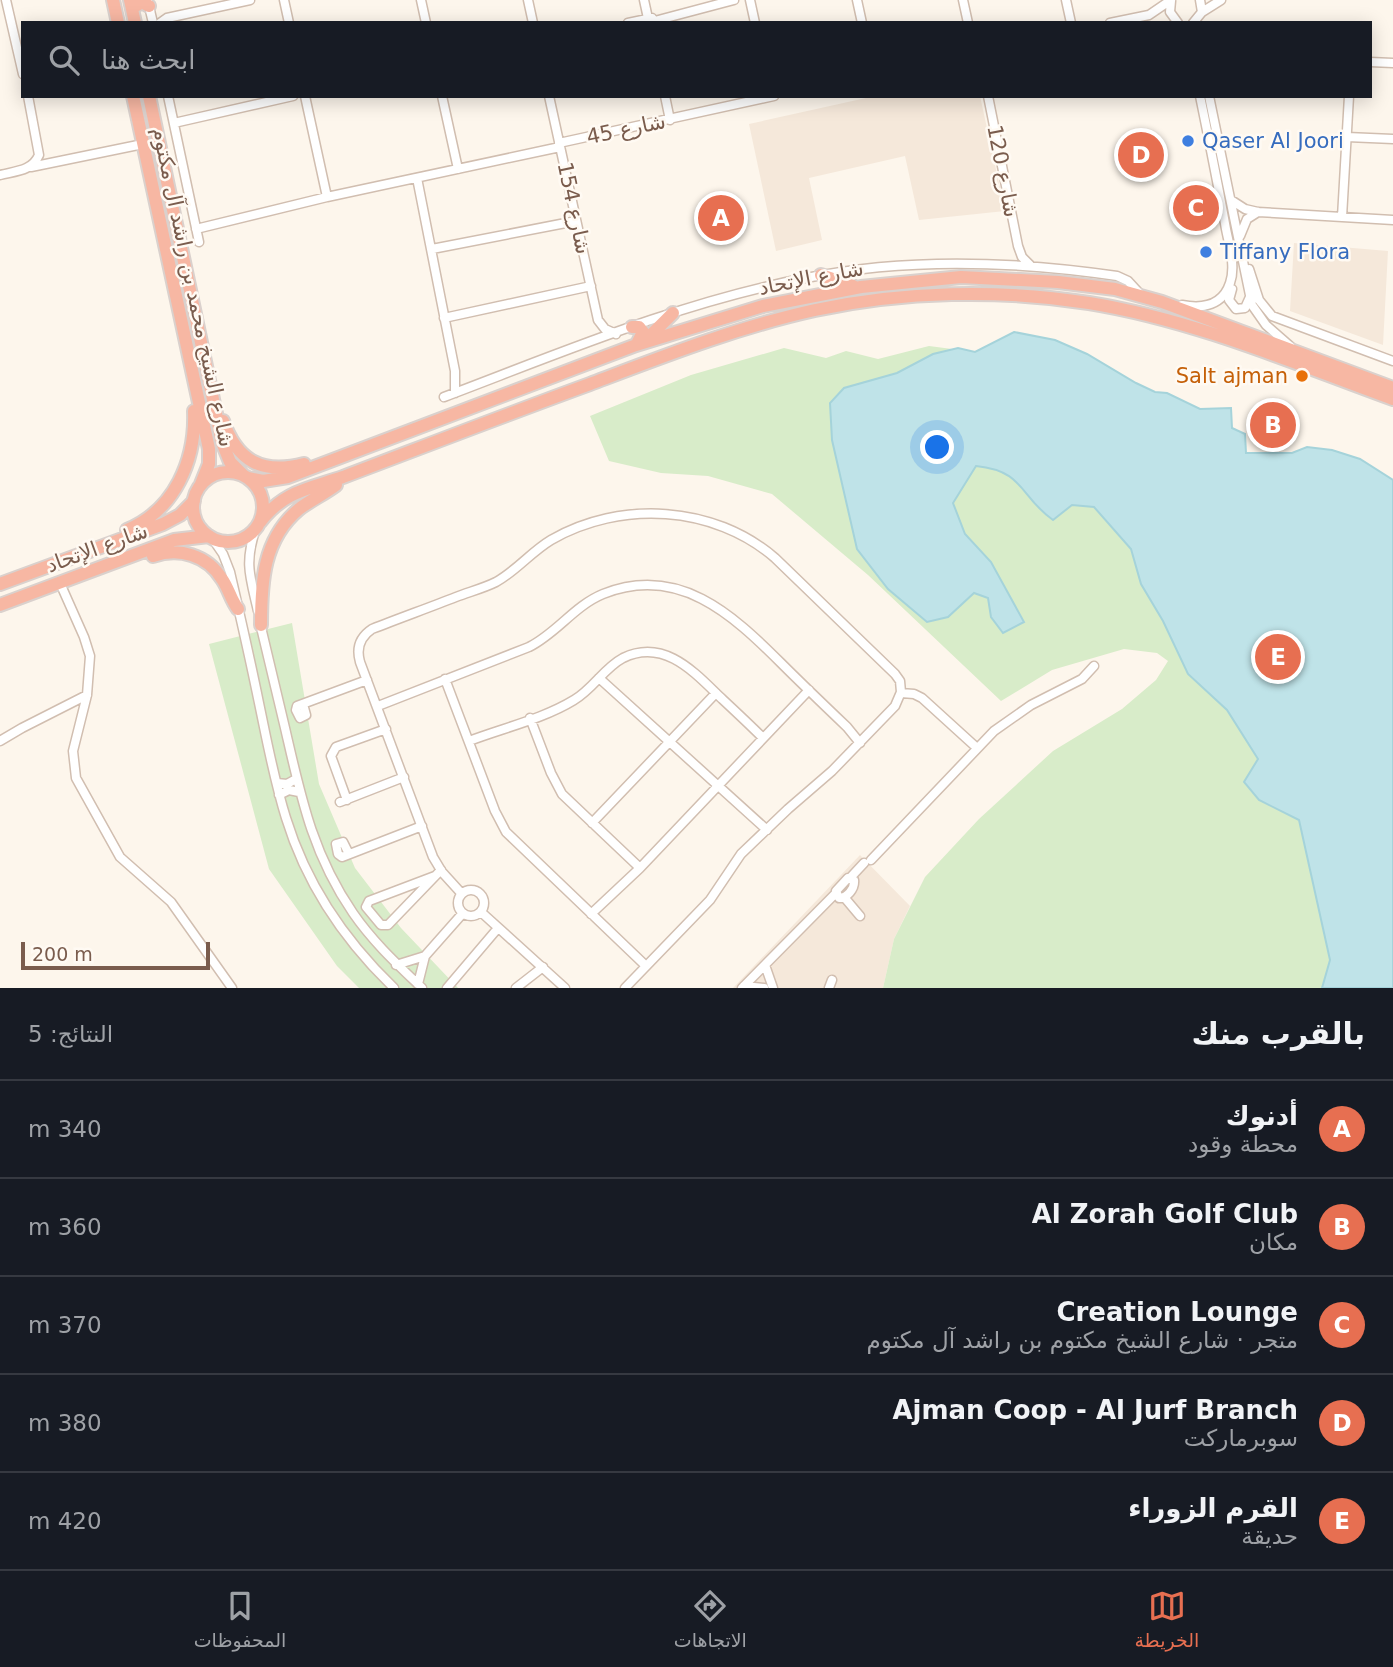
<!DOCTYPE html>
<html lang="ar">
<head>
<meta charset="utf-8">
<style>
  :root { --surface:#171b24; --page:#242831; --text:#f1f3f6; --muted:#9ea1a6; --line:#363941; --accent:#e76f51 }
  body { margin:0; font-family:"DejaVu Sans","Noto Naskh Arabic",sans-serif; background:var(--page); color:var(--text); direction:rtl }
  .scale { position:absolute; left:21px; bottom:18px; width:189px; box-sizing:border-box; padding-left:7px; border:4px solid #7a5c4d; border-top:0; font-size:19px; line-height:24px; white-space:nowrap; color:#7a5c4d; -webkit-text-stroke:5px #fffaf3; paint-order:stroke }
  .you { position:absolute; left:938px; top:448px; width:24px; height:24px; margin:-18px; border:5px solid #fff; border-radius:50%; background:#1a73e8; box-shadow:0 0 0 10px #1a73e833 }
  .badge { display:grid; place-items:center; width:46px; height:46px; border-radius:50%; background:var(--accent); color:#fff; font-size:23px; font-weight:700 }
  .pin { position:absolute; translate:-50% -50%; border:4px solid #fff; box-shadow:0 2px 7px #0006 }
  .list { margin:0; padding:0; list-style:none }
  h2 { display:flex; justify-content:space-between; align-items:center; height:91px; margin:0; padding:0 28px; font-size:30px }
  h2 small { font-size:23px; font-weight:400; color:var(--muted) }
  .list li { display:grid; grid-template-columns:46px 1fr auto; gap:21px; align-items:center; box-sizing:border-box; height:98px; padding:0 28px; border-top:2px solid var(--line) }
  .list b { display:block; font-size:26px; white-space:nowrap }
  .list p { margin:0; font-size:23px; white-space:nowrap; color:var(--muted) }
  .list em { font-size:23px; font-style:normal; color:var(--muted) }
  .icon { flex:none; width:38px; height:38px; fill:none; stroke:currentColor; stroke-width:2; stroke-linecap:round; stroke-linejoin:round }
  .map { position:relative; flex:none; width:1393px; height:988px; overflow:hidden; direction:ltr }
  .search { position:absolute; background:var(--surface); box-shadow:0 4px 18px #0003; left:21px; right:21px; top:21px; height:77px; display:flex; align-items:center; gap:18px; box-sizing:border-box; padding:0 24px; border-radius:0px; color:var(--muted); font-size:26px }
  .sheet { height:581px; background:var(--surface) }
  nav { display:flex; justify-content:space-around; align-items:center; box-sizing:border-box; height:98px; border-top:2px solid var(--line); background:var(--surface); font-size:19px; color:var(--muted) }
  nav a { display:grid; justify-items:center; gap:4px }
  nav .on { color:var(--accent) }
  .map>svg:first-child { display:block }
</style>
</head>
<body>
<div class="map">
<svg width="1393" height="988" viewBox="0 0 1393 988">
  <rect width="100%" height="100%" fill="#fdf6ec"/>
  <path fill="#f5e8da" d="M875,96h105l25,115 -86,9 -14,-64 -96,22 13,62 -46,11 -27,-127z
    M1294,243l94,8 -5,94 -93,-34z
    M860,855l50,51 -16,33 -11,49h-150z"/>
  <path fill="#d8ecc9" d="M1014,332l41,8 32,14 49,29 19,9 12,1 33,16 31,-1 1,20 13,6 1,19h46l15,-6 25,3 28,9 33,21v508h-510l11,-49 31,-62 54,-58 74,-68 69,-42 34,-29 12,-19 -11,-8 -33,-4 -72,21 -51,31 -133,-126 -96,-81 -64,-18 -47,-3 -52,-12 -19,-45 101,-41 93,-27 42,10 20,-7 32,8 51,-13 46,6z
    M292,623l27,161 36,84 46,60 57,60h-99l-22,-22 -68,-97 -60,-225z"/>
  <path fill="#bfe3e8" stroke="#a5d3da" stroke-width="2" d="M1014,332l41,8 32,14 49,29 19,9 12,1 33,16 31,-1 1,20 13,6 1,19h46l15,-6 25,3 28,9 33,21v508h-71l8,-28 -31,-140 -40,-20 -15,-18 14,-23 -31,-49 -39,-36 -25,-53 -22,-37 -10,-35 -37,-42 -22,-2 -19,15c-34,-24 -28,-49 -77,-54l-23,37 12,31 26,28 33,60 -21,11 -12,-16 -3,-19 -14,-5 -26,24 -21,5 -39,-33 -31,-40 -25,-109 -2,-37 14,-15 53,-15 36,-19 25,-6 17,4z"/>
  <g fill="none" stroke-linecap="round" stroke-linejoin="round">
    <defs>
      <path id="minor" d="M6,0l17,74
        M284,0l5,23
        M421,0l5,23
        M528,0l5,23
        M644,0l5,23
        M750,0l5,23
        M857,0l5,23
        M963,0l5,23
        M1066,0l5,23
        M1171,1l-1,11 8,11
        M148,2l5,21
        M1202,12l19,-12
        M160,23l7,-5 83,-18
        M628,23l24,-5
        M647,23l87,-23
        M1110,23l39,-8 22,-15
        M1193,23l9,-11 -2,-12
        M1370,62l23,1
        M168,96l31,146
        M305,96l22,101
        M442,96l16,73
        M549,96l49,224 7,9 11,5
        M665,96l5,24
        M988,96l30,150 4,11 8,8
        M1209,96l43,209 14,20 25,22
        M174,123l119,-27
        M1347,137l46,2
        M559,143l215,-47
        M31,167l112,-23
        M0,175c16,-4 32,-4 39,-20l-11,-59
        M417,178l38,193v22
        M1231,200l14,9 13,3 135,8
        M1342,217l7,-121
        M196,229l131,-32 233,-50
        M1240,236l7,-17 11,-7
        M432,249l144,-28
        M1249,269l10,31 13,16 121,45
        M1232,289l-3,11 7,9 9,-1 5,-11
        M1182,305c21,4 41,0 48,-22 6,-17 -1,-38 -4,-54 -8,-44 -17,-89 -26,-133
        M444,318l147,-32
        M444,397c119,-45 237,-95 362,-119 102,-21 208,-17 311,-2l11,5 12,13
        M256,528c-12,35 -6,48 2,83
        M212,538l11,16 7,18c10,43 20,87 29,131 8,38 15,77 27,115 20,65 59,123 108,170
        M60,583l24,54 6,19 -3,39 -14,56 3,27 44,79 51,45 61,86
        M260,623c8,35 17,70 25,105 16,69 27,125 68,185 20,29 44,51 69,75
        M599,678l168,152
        M445,679l50,132 11,21 140,134
        M901,693l13,1 8,4 55,50
        M303,704l3,11 -6,3 -4,-8 1,-4 70,-26
        M378,706l151,-59c28,-14 45,-41 74,-53 75,-30 129,20 178,69 22,22 44,43 66,64l13,16
        M530,718l21,55 11,21 78,74
        M0,741l22,-13 65,-33
        M469,741c34,-13 74,-22 105,-41 19,-11 30,-32 49,-42 41,-20 71,14 97,39 15,14 29,27 43,41
        M277,783l10,1 9,-5
        M279,795l10,-5 10,2
        M347,800l-16,-44 5,-9 50,-18
        M340,802l64,-25
        M592,823l124,-130
        M349,854l-6,-12 -7,2 2,10 4,3 80,-31
        M871,860l123,-129 37,-26 51,-26 12,-13
        M435,876l-66,25 -3,6 15,18h7l53,-55
        M848,878l6,2c1,9 -7,18 -15,18l-3,-7z
        M850,878l14,-15
        M458 903a13 13 0 1 1 26 0a13 13 0 1 1-26 0Z
        M462,894l-20,-22 -9,-15 -73,-195c-4,-14 0,-25 12,-33 28,-11 56,-21 84,-32 13,-5 28,-9 40,-15 20,-11 35,-30 55,-42 69,-40 163,-35 224,18l120,116 5,7 1,11 -6,14 -63,65 -44,38 -47,45 -31,46 -85,88
        M844,897l16,19
        M481,912l84,76
        M591,914l49,-46 169,-178
        M396,965l29,-9 38,-43
        M765,965l8,23
        M418,984l7,-28
        M744,986l20,2
        M447,988l51,-60
        M516,988l27,-21
        M742,988l94,-95
        M829,988l3,-8"/>
      <path id="highway" d="M113,0l5,23
        M130,0l5,23
        M137,5l5,-3 7,4
        M133,96l76,353v15l-8,20
        M149,96l73,346 8,20 13,13
        M821,275l32,11
        M632,327h7l4,5 -6,12
        M646,340l27,-27
        M223,421c14,40 39,54 81,43
        M193 507a35 35 0 1 1 70 0a35 35 0 1 1-70 0Z
        M248,478l15,3 25,-4 348,-132 127,-39 98,-19 100,-10 97,5 57,7 47,13 231,86
        M260,522c24,-31 48,-33 83,-45 82,-31 165,-63 247,-93 74,-28 148,-57 225,-74 89,-19 184,-21 274,-7 105,17 205,60 304,96
        M127,530c48,-20 69,-70 67,-119
        M153,556c26,-9 54,-1 69,23 7,10 9,21 16,30
        M0,584l163,-60 17,-9 14,-14
        M0,605l174,-65 35,-4
        M261,625c0,-43 2,-86 38,-116 12,-9 25,-15 37,-24"/>
    </defs>
    <use href="#minor" stroke="#d1beb0" stroke-width="11"/>
    <use href="#highway" stroke="#dad1cd" stroke-width="16"/>
    <use href="#minor" stroke="#fff" stroke-width="8"/>
    <use href="#highway" stroke="#f7b7a3" stroke-width="12"/>
  </g>
  <g fill="#3f7fe0" stroke="#fffaf3" stroke-width="2.5">
    <circle cx="1188" cy="141" r="7"/>
    <circle cx="1206" cy="252" r="7"/>
  </g>
  <circle fill="#e8710a" stroke="#fffaf3" stroke-width="2.5" cx="1302" cy="376" r="7"/>
  <g text-anchor="middle" dominant-baseline="central" stroke-width="5" stroke-linejoin="round" paint-order="stroke">
    <g font-size="21" fill="#7a5c4d" stroke="#fffaf3">
      <text transform="translate(626 129) rotate(-12)">شارع 45</text>
      <text transform="translate(1003 171) rotate(79)">شارع 120</text>
      <text transform="translate(574 208) rotate(78)">شارع 154</text>
      <text transform="translate(811 278) rotate(-11)">شارع الإتحاد</text>
      <text transform="translate(193 287) rotate(78)">شارع الشيخ محمد بن راشد آل مكتوم</text>
      <text transform="translate(97 548) rotate(-20)">شارع الإتحاد</text>
    </g>
    <g font-size="21" fill="#366cbe" stroke="#fffaf3" text-anchor="start">
      <text x="1202" y="141">Qaser Al Joori</text>
      <text x="1220" y="252">Tiffany Flora</text>
    </g>
    <g font-size="21" fill="#c56008" stroke="#fffaf3" text-anchor="end">
      <text x="1288" y="376">Salt ajman</text>
    </g>
  </g>
</svg>
<div class="scale">200 m</div>
<div class="you"></div>
<div class="pin badge" style="left:721px;top:218px">A</div>
<div class="pin badge" style="left:1273px;top:425px">B</div>
<div class="pin badge" style="left:1196px;top:208px">C</div>
<div class="pin badge" style="left:1141px;top:155px">D</div>
<div class="pin badge" style="left:1278px;top:657px">E</div>
<div class="search"><svg class="icon" aria-label="search" viewBox="0 0 24 24"><circle cx="10" cy="10" r="6"/><path d="M15 15l6 6"/></svg>ابحث هنا</div>
</div>
<section class="sheet">
<h2>بالقرب منك<small>النتائج: 5</small></h2>
<ul class="list">
<li><span class="badge">A</span><div><b>أدنوك</b><p>محطة وقود</p></div><em>340 m</em></li>
<li><span class="badge">B</span><div><b>Al Zorah Golf Club</b><p>مكان</p></div><em>360 m</em></li>
<li><span class="badge">C</span><div><b>Creation Lounge</b><p>متجر · شارع الشيخ مكتوم بن راشد آل مكتوم</p></div><em>370 m</em></li>
<li><span class="badge">D</span><div><b>Ajman Coop - Al Jurf Branch</b><p>سوبرماركت</p></div><em>380 m</em></li>
<li><span class="badge">E</span><div><b>القرم الزوراء</b><p>حديقة</p></div><em>420 m</em></li>
</ul>
</section>
<nav>
<a class="on"><svg class="icon" aria-label="map" viewBox="0 0 24 24"><path d="M3 6l6-2 6 2 6-2v14l-6 2-6-2-6 2zM9 4v14M15 6v14"/></svg>الخريطة</a>
<a><svg class="icon" aria-label="directions" viewBox="0 0 24 24"><path d="M12 3l9 9-9 9-9-9zM9 14v-3h6M13 9l2 2-2 2"/></svg>الاتجاهات</a>
<a><svg class="icon" aria-label="saved" viewBox="0 0 24 24"><path d="M7 4h10v16l-5-4-5 4z"/></svg>المحفوظات</a>
</nav>
</body>
</html>
